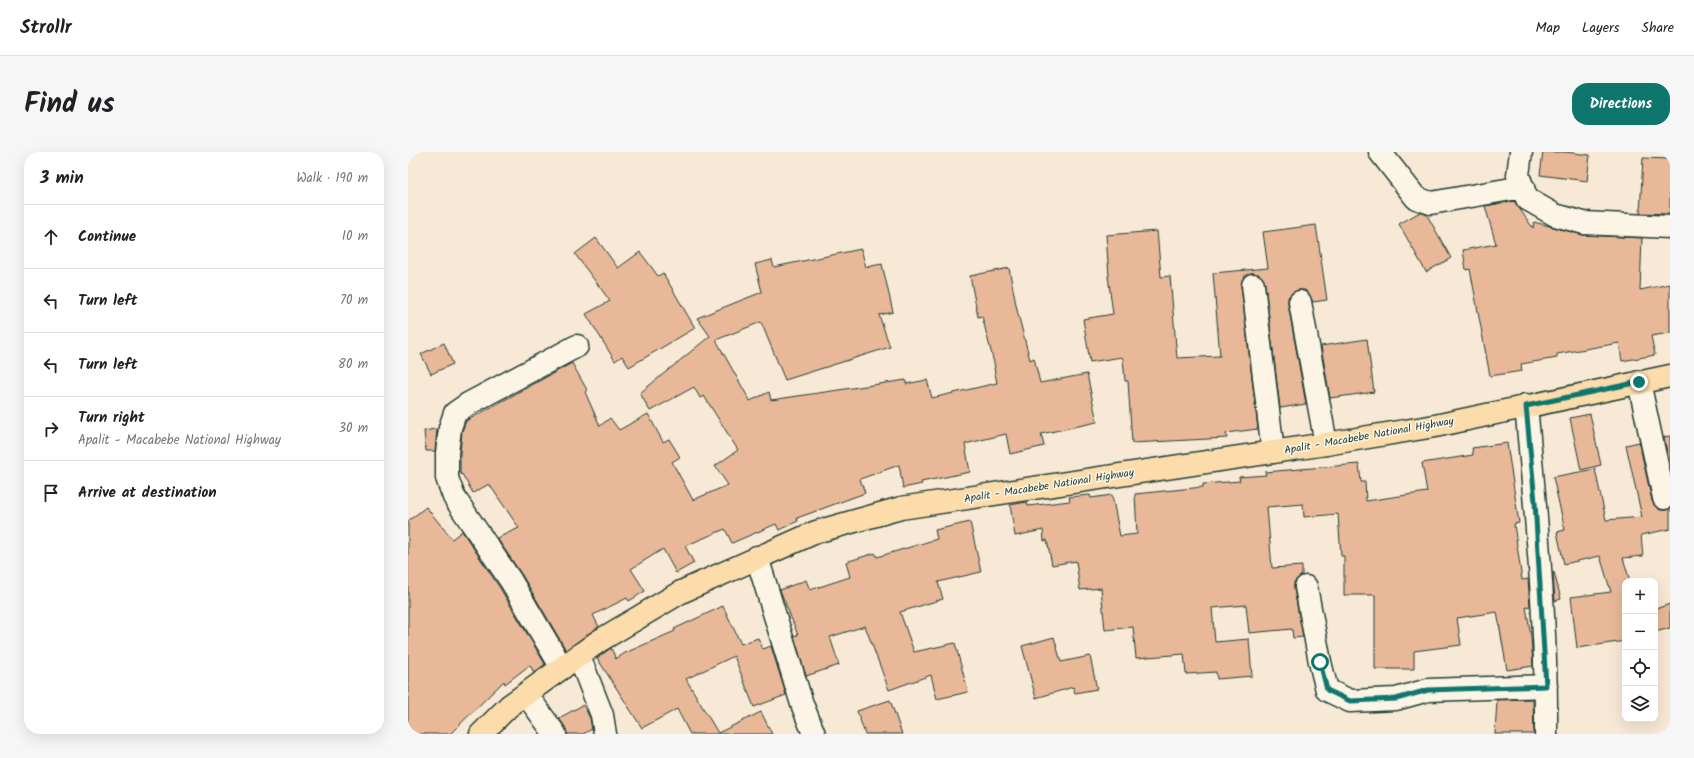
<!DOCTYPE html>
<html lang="en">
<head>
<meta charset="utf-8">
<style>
  :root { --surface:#fff; --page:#f6f6f6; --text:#202124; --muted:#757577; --line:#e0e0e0; --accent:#0f766e }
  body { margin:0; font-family:Kalam,sans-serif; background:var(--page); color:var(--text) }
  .controls { position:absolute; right:12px; bottom:12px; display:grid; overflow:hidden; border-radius:8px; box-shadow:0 4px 16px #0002 }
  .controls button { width:36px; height:36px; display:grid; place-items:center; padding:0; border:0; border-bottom:1px solid var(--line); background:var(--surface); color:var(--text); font:20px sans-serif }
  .stop { position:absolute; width:12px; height:12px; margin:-9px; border:3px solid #0f766e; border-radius:50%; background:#fff }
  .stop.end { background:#0f766e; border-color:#fff; box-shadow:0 1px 4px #0008 }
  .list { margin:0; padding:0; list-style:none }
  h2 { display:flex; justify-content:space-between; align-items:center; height:52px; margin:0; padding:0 16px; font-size:17px }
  h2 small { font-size:13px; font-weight:400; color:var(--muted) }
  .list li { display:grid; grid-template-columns:26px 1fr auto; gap:12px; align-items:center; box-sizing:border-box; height:64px; padding:0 16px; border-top:1px solid var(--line) }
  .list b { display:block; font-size:15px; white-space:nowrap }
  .list p { margin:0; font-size:13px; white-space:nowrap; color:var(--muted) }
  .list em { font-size:13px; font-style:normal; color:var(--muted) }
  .icon { flex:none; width:22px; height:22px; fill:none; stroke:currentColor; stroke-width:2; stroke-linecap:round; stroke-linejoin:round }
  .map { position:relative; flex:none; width:1262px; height:582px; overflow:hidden; border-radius:16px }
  header { display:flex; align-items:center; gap:24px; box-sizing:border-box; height:56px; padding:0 20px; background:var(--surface); border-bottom:1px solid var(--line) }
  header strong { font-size:19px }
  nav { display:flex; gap:22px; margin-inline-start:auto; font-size:14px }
  .intro { display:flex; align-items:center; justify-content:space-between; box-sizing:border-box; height:96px; padding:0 24px }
  h1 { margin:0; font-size:28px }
  .button { padding:10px 18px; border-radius:16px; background:var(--accent); color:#fff; font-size:14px; font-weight:700 }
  main { display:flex; gap:24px; padding:0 24px }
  aside { flex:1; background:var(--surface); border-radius:16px; box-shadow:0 4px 16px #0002 }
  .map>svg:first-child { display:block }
</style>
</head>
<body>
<header>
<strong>Strollr</strong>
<nav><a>Map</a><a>Layers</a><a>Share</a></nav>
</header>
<div class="intro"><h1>Find us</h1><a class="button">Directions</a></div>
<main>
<aside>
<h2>3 min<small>Walk · 190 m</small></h2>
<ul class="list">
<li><svg class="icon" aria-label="ahead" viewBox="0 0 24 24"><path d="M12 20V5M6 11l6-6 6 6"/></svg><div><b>Continue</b></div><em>10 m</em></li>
<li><svg class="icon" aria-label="left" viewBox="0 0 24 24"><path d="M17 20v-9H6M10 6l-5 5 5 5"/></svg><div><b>Turn left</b></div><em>70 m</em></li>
<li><svg class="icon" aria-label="left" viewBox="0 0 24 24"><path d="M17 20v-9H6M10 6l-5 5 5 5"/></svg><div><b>Turn left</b></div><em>80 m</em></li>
<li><svg class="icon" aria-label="right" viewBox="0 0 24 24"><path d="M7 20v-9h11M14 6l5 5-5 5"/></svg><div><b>Turn right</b><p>Apalit - Macabebe National Highway</p></div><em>30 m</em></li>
<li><svg class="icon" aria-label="arrive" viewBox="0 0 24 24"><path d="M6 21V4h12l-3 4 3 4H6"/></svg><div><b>Arrive at destination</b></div></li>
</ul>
</aside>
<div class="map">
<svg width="1262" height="582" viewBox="0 0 1262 582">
  <rect width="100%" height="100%" fill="#f8e9d6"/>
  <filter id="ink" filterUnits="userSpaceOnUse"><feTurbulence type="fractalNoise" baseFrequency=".025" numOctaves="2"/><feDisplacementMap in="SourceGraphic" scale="8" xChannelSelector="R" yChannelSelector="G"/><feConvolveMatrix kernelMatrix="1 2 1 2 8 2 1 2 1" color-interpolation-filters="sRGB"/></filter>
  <g filter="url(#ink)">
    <path fill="#e9b899" stroke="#1f3d34" d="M1135,0h22l25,3 -3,26 -47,-6z
      M1235,6l27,1v55l-30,-1z
      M1106,49l19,27 1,-6 49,13 59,3 -2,52 30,-6v49l-19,3 4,19 -33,6 -3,-18 -62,11v4l-36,6 1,7 -32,5 -20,-107 -4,1 -3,-20 33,-6 -11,-38z
      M1012,60l7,3 24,43 -25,14 -27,-48z
      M908,73l11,75 -14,2 -4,-8 -4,-4h-7l-6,3 -4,4v7l18,100 -26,4 -15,-124 -2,-6 -5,-4 -7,-1 -5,2 -4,5 -1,6 17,143 -32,4 1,5 -95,5 -4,-62h-3l-2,-22 -1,-2 -32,5 -7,-43 30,-5 -5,-38h1l-3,-41 51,-4 4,46 9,-1 7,82 43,-2 -7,-83 55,-5 -5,-36z
      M188,86l22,30 22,-16 18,24 5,-3 32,55 -66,39 -7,-11 -7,5 -29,-47 24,-13 -35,-47z
      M453,97l5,18 16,-3 11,48 -14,3 11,32 -105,33 -24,-58 -45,18 34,61 19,-9 2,8 135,-20v4l21,-4 5,18 65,-15 -3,-15 1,-1 -13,-51 -4,1 -8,-41 39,-8 8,42 13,50 4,-2 6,25 47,-9 10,48 -56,12 3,12 -34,8 -4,-20 -41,10 5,28 -49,10 1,2 -19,4 -4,-23 -39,14 5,14 -68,25 1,3 -19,9 -3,-6 -44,19 -7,-14 -40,17 9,17 -18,10 -13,-24 -32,20 14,22 -16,10 -2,-3 -34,17 6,12 -33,23 -44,-75 -25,-37 22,-10 -30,-44 -16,9 -11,-19 -1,1 -1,-3v-18l2,-23 4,-10 106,-58 15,27 -2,2 15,34 10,-8 9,12 29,-16 15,28 6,-3 11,18 -8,5 21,38 35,-15 -13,-19 23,-16 -34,-54 -4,2 -6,-11 -44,24 -10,-18 70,-57 -13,-18 65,-26 -7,-28 17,-4 2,7z
      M959,187l7,53 -44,6 -9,-52z
      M36,191l9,21 -22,10 -10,-20z
      M1182,262l11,51 -20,5 -11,-52z
      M27,277h2l-2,22h-9l-2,-20z
      M1262,284v31l-6,-30z
      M1231,290l13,59 3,5 5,4h6l4,-1v20l-29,6 2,21 -20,2 7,23h-5v60l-48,7 -6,-51 40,-5 -11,-36 -36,8 -7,-32 8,-2 -12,-53 42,-8 11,51 36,-3 -16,-72z
      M1099,291l12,80 -5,1 8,56 6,-1 2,27 -4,1 5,29 2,30 -26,4 -10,-58 -40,6 4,27 -47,6v18h-39v-74h-31v-39h-3l-3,-42 -34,3 -1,-13 -36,3 5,61 30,-2v9l-4,3 -4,4v7l9,48 -10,1 -1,-9 -43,4 -3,-28 -34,3 3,34 34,-3 3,37 -35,3 -1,-7 -30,2 -2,-20 -48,4 -3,-31 -28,3 -4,-42 -21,2 -4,-29 -24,4 -5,-25 -3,1 -1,-11 -28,6 -5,-31 17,-3 1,4 42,-5 -1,-4 21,-2 1,3 21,-3 8,41 17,-2 -2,-40 68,-7v-3l37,-3 -1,-4 27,-2 -1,-3 94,-8 2,18h4l1,19 61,-9 -5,-29 51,-8 -1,-7z
      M18,355l26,32 10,-8 38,57 45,76 -11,9 -4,-8 -25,19 -1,-3 -54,53h-42v-213z
      M562,370l11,50 -43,10 5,17 -43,13 14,40 41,-9 13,49 -31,7 -6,-24 -42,15 -24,-64 -35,11 9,28 -33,11 -12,-40 4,-1 -18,-45 26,-10 4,10 40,-13 -4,-15 29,-9 2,4 60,-18 -2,-9z
      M1146,420l7,27 -6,2 -2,-28z
      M1262,452v24l-15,4v-23z
      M315,454l18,38 17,-6 5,11 8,-3 15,49 -32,12 -20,-51 -48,23 32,54 43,-21 11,22h-82l-13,-25 -35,19 -45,-70 14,-10 5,11 9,-6 50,-22 -1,-2z
      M646,485l7,25 29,-6 7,33 -22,4 -2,-6 -37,11 -14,-52z
      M1125,547l1,35h-39l2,-34z
      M482,548l12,34h-37l-8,-23z
      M175,553l7,13 2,11 -9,5h-16l-2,-7 -6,-9z"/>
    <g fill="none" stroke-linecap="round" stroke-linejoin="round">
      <defs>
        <path id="minor" d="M972,0l36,46 15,5 92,-16
          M1113,0l-3,23 9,24 28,16 29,8 86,4
          M845,133l20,167
          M892,150l26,142
          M1231,230l25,116
          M1118,253c10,110 21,219 20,329
          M349,405l45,147 12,30
          M898,435l14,75 7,28 23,11 46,-2 32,-9 118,-4
          M171,504l23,59 3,19
          M154,516l-51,-87 -57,-84 -7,-19v-25l3,-25 5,-15 13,-9 109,-58
          M118,542l29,40"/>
        <path id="major" d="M73,582l28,-28 90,-65 82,-49 135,-60 85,-24 425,-64 109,-18 235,-50"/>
      </defs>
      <use href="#minor" stroke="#1f3d34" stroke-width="25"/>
      <use href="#major" stroke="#1f3d34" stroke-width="25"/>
      <use href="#minor" stroke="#fcf5e5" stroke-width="22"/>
      <use href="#major" stroke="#fddcac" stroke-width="22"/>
    </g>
  </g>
  <g fill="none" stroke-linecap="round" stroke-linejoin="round" filter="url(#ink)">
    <path stroke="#0f766e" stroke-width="5" d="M912,510l7,28 23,11 46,-2 32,-9 118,-4 -11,-184 -9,-96 113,-24"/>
  </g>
  <g text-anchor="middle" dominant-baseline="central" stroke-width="3" stroke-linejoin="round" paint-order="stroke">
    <g font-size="11" fill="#1f3d34" stroke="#fcf5e5">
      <text transform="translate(961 284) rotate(-10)">Apalit - Macabebe National Highway</text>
      <text transform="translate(641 334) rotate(-9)">Apalit - Macabebe National Highway</text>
    </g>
  </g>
</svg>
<div class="controls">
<button>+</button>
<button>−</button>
<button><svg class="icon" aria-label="locate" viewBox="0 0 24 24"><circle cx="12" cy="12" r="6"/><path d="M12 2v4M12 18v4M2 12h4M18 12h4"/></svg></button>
<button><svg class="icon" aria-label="layers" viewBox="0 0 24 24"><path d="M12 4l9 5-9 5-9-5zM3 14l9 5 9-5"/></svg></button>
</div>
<div class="stop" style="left:912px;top:510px"></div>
<div class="stop end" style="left:1231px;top:230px"></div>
</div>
</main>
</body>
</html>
